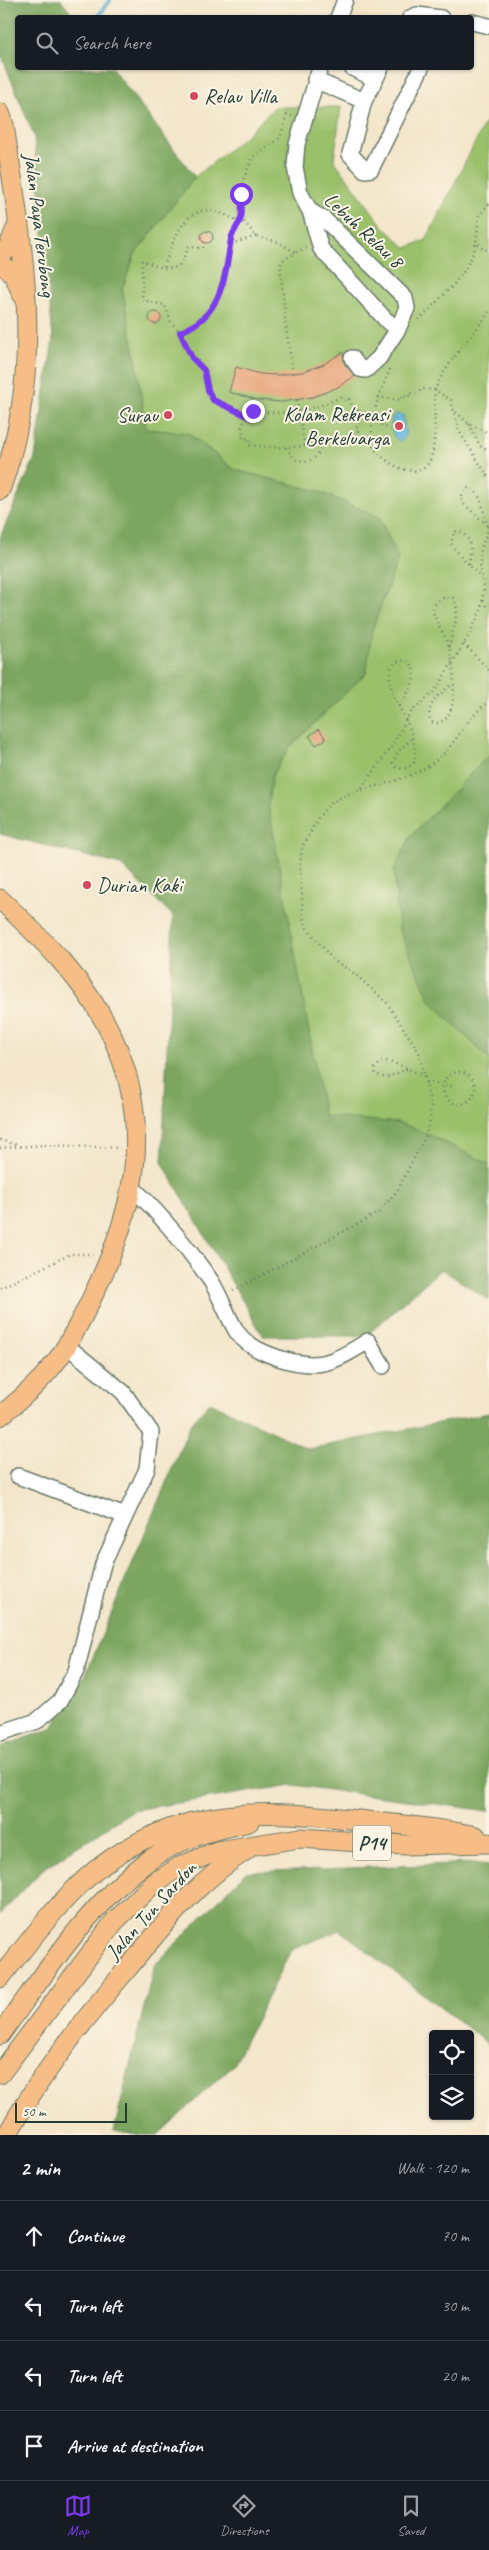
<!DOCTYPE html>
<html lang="en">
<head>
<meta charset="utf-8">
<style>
  :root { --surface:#171b24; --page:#20242c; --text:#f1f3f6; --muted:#9ea1a6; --line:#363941; --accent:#7c3aed }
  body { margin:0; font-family:Caveat,sans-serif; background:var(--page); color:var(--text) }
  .controls { position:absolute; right:15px; bottom:15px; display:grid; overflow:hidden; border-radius:5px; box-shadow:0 1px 4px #0004 }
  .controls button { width:45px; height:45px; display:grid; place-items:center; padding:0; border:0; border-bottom:1px solid var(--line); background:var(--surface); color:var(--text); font:25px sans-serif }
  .scale { position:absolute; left:15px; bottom:12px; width:112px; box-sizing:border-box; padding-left:5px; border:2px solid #1f3d34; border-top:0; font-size:14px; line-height:18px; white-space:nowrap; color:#1f3d34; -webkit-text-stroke:4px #fcf5e5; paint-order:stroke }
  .stop { position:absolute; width:15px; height:15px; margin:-11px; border:4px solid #7c3aed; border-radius:50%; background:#fff }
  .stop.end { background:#7c3aed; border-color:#fff; box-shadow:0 1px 5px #0008 }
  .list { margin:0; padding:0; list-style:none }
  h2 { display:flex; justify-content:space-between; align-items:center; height:65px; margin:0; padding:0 20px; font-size:21px }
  h2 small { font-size:16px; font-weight:400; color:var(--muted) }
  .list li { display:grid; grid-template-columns:32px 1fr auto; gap:15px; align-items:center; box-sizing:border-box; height:70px; padding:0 20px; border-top:1px solid var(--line) }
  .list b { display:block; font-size:19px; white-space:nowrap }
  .list em { font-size:16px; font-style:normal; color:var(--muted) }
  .icon { flex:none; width:28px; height:28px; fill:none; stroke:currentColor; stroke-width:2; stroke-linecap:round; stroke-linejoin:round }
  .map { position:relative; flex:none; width:489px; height:2135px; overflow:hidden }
  .search { position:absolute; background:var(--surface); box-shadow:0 1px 4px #0004; left:15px; right:15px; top:15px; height:55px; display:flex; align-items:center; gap:12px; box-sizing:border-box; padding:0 18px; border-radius:5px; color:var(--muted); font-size:19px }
  .sheet { height:345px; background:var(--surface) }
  nav { display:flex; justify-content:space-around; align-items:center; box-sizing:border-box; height:70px; border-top:1px solid var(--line); background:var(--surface); font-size:14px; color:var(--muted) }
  nav a { display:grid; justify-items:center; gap:2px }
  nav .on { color:var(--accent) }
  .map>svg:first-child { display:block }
</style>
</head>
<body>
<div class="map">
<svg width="489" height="2135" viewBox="0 0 489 2135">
  <rect width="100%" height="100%" fill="#fcf5e5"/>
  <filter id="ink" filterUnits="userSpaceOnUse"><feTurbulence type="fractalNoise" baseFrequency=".02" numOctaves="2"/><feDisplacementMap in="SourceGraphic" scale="10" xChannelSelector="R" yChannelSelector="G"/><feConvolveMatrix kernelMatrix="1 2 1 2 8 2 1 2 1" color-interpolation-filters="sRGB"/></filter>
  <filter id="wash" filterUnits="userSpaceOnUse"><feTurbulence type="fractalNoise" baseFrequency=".0096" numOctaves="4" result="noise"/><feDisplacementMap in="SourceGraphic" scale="20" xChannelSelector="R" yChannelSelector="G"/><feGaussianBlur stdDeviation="1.12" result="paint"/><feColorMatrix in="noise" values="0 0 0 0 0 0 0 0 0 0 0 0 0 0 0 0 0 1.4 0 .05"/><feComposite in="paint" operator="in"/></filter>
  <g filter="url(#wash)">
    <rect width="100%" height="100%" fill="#f3e6cb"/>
    <path fill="#9ac06b" stroke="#5c7e50" d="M275,107h66l-7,53 48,65 24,23 20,-8 63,-125v640l-79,82 67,209 12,13v105l-72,-35 -20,-6 -73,-6 -56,-313 4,-29 17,-27 77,-75 6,-43 26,-72 -19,-41 -61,-26 -83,-21 -47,-37 -42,-4 -10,-69 -14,-71 13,-35 60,-77 48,-39z"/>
    <path fill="#7ba65f" stroke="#4d724a" d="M0,0h61l13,17 -56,1v50h94l83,109 -60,77 -13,35 14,71 10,69 42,4 47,37 83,21 61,26 19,41 -26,72 -6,43 -77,75 -17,27 -4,29 56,312 73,7 20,6 72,35v136l-48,-31 -75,67h-103l-101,-174 11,-246 -52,-51 -121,-31v-297l35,-79 18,-119 -19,-203 -34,-84z
      M489,755v304l-58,-57 -32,-72 -5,-59 16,-34z
      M210,1402l98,47 181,-36v398l-196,-26 -160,25 -91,60 -42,45v-168l51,-18 35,-55 105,-251z
      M475,1863l14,3v179l-149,-115 -49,20 -58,115 -75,70h-20l-24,-4 40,-165 92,-94z"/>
    <path fill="#5cb1d8" stroke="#3e7786" d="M396,414l7,1 3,21 -4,5c-12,-1 -10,-14 -10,-24z"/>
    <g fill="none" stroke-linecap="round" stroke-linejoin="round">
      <path stroke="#5cb1d8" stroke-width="4.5" d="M97,18l13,-18"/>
    </g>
    <g id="blocks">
      <path fill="#e59d6f" d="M201 237a6 6 0 1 1 12 0a6 6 0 1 1-12 0Z
        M149 318a6 6 0 1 1 12 0a6 6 0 1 1-12 0Z
        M343,352l1,11 11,13 -17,11 -25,10 -31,5 -24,-2 -29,-8 7,-25 24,7 17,1 25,-3 22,-8z
        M319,729l7,10 -10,6 -7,-9z"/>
    </g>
  </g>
  <g filter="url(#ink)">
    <use href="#blocks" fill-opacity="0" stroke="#697869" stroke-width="1"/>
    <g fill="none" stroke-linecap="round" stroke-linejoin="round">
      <defs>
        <path id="minor" d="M338,18l7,-18
          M410,18l7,-3 24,3
          M472,22l17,4
          M352,68l23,11
          M381,68l-17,33 -14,53 15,16 6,-1 50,-101
          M315,80l49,21
          M310,211l11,38 65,71 12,9 9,-21 -2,-10 -80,-78 -15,-9 -10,-18 -5,-26 2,-23 23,-76
          M352,358l8,11 6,1 13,-12 19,-29
          M133,1188c29,28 55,60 78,93 10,16 16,35 26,51 15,22 65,37 90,30 15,-4 28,-13 41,-21l15,25
          M18,1476l107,40
          M0,1733l37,-12 23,-20 16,-30 27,-107 44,-95 4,-37 -28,-40 -56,-46"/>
        <path id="major" d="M0,113l4,12c19,126 42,240 -4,365
          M0,257l8,-9 10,-24
          M0,265c14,4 17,18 22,29
          M0,899c42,40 87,83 112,137 41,87 24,169 -15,251 -9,20 -19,39 -30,58 -15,27 -43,52 -67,71
          M0,1978c30,-37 59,-78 96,-108 84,-67 170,-61 271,-49 36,4 73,7 109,15
          M0,2035c44,-60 96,-142 160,-182 27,-17 58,-24 89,-31
          M0,2074l114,-152 39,-38 26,-17 38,-16 83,-13 105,7 84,-2
          M7,2135c33,-60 76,-114 120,-166 39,-47 68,-86 121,-120"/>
      </defs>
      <use href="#minor" stroke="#697869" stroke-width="18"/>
      <use href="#major" stroke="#697869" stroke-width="21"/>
      <path stroke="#697869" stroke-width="2.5" stroke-dasharray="1 4" stroke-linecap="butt" d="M292,116l-5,-1 -7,23 -28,20 -8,20 -3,40 15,18 22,6 17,10
        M489,204l-10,11 -3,27 8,8 5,-1
        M204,242l-1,6 -14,-1c-3,5 -6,14 -10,18 -10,8 -27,-1 -37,-5v40l23,5 6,17 9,10 13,26 11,12 4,20 5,10 33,16
        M231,244l25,-8
        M164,267c13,-39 27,-76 74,-45
        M419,320c22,-24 51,-45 57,-78
        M181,331c38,-14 42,-48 50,-84 2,-11 3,-20 10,-29
        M390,369c-10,24 -22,51 -17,78 8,11 21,20 34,23 41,9 22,-64 29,-83 13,-28 36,-50 53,-75
        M293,373l-7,-46 -6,-62 3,-5 23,-13
        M341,397l5,4 3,-2 4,8 5,2 -1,6 4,8 -5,5 2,3c-36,16 -70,19 -109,14l1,-6 -7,-1 -1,-11 4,-11 6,2 1,-7c31,4 60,0 88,-14z
        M378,397l23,3 1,-4 7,1v-4l8,1 5,-5 13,1 16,10 8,31 30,47
        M297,400l8,47
        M360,411l30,19
        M456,412l13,12 20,9
        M469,424l11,22 9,4
        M286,448l9,11 12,3 10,-6 6,-12
        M487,525l-24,-22 -2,-6 6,-9c16,1 17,28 21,41
        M469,564c2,-13 4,-26 -10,-33l-5,1 -3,11 3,5 27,30
        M483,601l6,8
        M464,644l25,26
        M449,647c3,-15 13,-36 4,-49 -11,-2 -18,2 -20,13 3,13 12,23 16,36 5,17 13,84 -18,75 -7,-18 10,-28 21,-38
        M399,706c10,-14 19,-25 12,-43 -7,-4 -12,-3 -19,2 -12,33 30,60 22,98 -7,6 -16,9 -21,0l5,-11 15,-15
        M362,790c31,-9 61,-14 84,-39 15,-16 24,-37 43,-49
        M407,1069l-21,9 -11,-4 -1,-5 8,-8c15,1 29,10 43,15
        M443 1088a16 16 0 1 1 32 0a16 16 0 1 1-32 0Z
        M426,1082l29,5
        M0,1140l18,5
        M0,1148l45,-3 75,3
        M0,1288l71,-34h22
        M233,1291l145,-78 19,-22 28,-54 5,-17 1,-14 -12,-54 -32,-49 -32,-29 -22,-14 -27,-33 -3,-11 -3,-52 2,-16 16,-30 11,-13 12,-8 19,-7 32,-44 18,-33 25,-22 34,-56 12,-25 3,-21 -4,-25 1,-15 8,-22"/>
      <use href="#minor" stroke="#fff" stroke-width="15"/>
      <use href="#major" stroke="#f6be86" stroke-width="19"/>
    </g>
  </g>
  <g fill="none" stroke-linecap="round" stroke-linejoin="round" filter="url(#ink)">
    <path stroke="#7c3aed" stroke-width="6" d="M241,194c0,7 2,18 0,24 -2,7 -8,13 -10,21 -6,38 -9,77 -51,93l12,26 12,12 4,20 5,10 39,18 1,-7"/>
  </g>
  <g fill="#d1495b" stroke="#fcf5e5" stroke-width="2">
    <circle cx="194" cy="96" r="5"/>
    <circle cx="168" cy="415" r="5"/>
    <circle cx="399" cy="426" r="5"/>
    <circle cx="87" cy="885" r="5"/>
  </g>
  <g text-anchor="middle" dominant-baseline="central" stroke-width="4" stroke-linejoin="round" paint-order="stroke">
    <rect fill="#fcf5e5" stroke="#617469" stroke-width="1" x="353" y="1825.5" width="38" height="35" rx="4"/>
    <g font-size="20" font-weight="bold" fill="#1f3d34">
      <text x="372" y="1843">P14</text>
    </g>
    <g font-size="21" fill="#1f3d34" stroke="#fcf5e5" text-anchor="start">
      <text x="204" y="96">Relau Villa</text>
      <text x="389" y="414" text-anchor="end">Kolam Rekreasi<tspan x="389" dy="24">Berkeluarga</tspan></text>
      <text x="158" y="415" text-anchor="end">Surau</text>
      <text x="97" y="885">Durian Kaki</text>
    </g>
    <g font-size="21" fill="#1f3d34" stroke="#fcf5e5">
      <text transform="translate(40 225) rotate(83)">Jalan Paya Terubong</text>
      <text transform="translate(364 230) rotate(43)">Lebuh Relau 8</text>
      <text transform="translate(151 1910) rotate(-48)">Jalan Tun Sardon</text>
    </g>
  </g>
</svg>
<div class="controls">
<button><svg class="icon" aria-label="locate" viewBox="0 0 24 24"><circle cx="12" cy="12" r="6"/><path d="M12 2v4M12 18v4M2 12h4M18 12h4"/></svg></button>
<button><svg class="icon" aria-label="layers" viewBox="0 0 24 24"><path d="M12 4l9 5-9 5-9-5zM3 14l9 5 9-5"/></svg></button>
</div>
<div class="scale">50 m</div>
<div class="stop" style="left:241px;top:194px"></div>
<div class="stop end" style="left:253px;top:411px"></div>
<div class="search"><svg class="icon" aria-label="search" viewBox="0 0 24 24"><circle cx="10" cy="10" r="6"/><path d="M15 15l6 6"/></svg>Search here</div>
</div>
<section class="sheet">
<h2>2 min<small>Walk · 120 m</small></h2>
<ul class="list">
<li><svg class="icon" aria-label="ahead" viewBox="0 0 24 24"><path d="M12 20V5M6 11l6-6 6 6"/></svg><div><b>Continue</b></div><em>70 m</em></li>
<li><svg class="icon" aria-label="left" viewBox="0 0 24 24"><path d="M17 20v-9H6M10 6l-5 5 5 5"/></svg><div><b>Turn left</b></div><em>30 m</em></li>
<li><svg class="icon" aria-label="left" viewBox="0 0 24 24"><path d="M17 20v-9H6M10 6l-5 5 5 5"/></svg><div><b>Turn left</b></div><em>20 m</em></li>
<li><svg class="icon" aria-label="arrive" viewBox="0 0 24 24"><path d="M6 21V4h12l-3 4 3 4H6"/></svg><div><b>Arrive at destination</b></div></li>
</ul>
</section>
<nav>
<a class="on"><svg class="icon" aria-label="map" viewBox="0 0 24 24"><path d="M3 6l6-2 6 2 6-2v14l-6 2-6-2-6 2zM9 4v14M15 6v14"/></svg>Map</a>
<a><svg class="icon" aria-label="directions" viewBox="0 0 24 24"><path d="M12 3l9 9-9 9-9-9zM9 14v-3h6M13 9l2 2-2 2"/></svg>Directions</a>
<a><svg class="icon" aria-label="saved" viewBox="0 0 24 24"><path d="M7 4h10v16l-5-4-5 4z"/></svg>Saved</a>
</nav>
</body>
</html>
